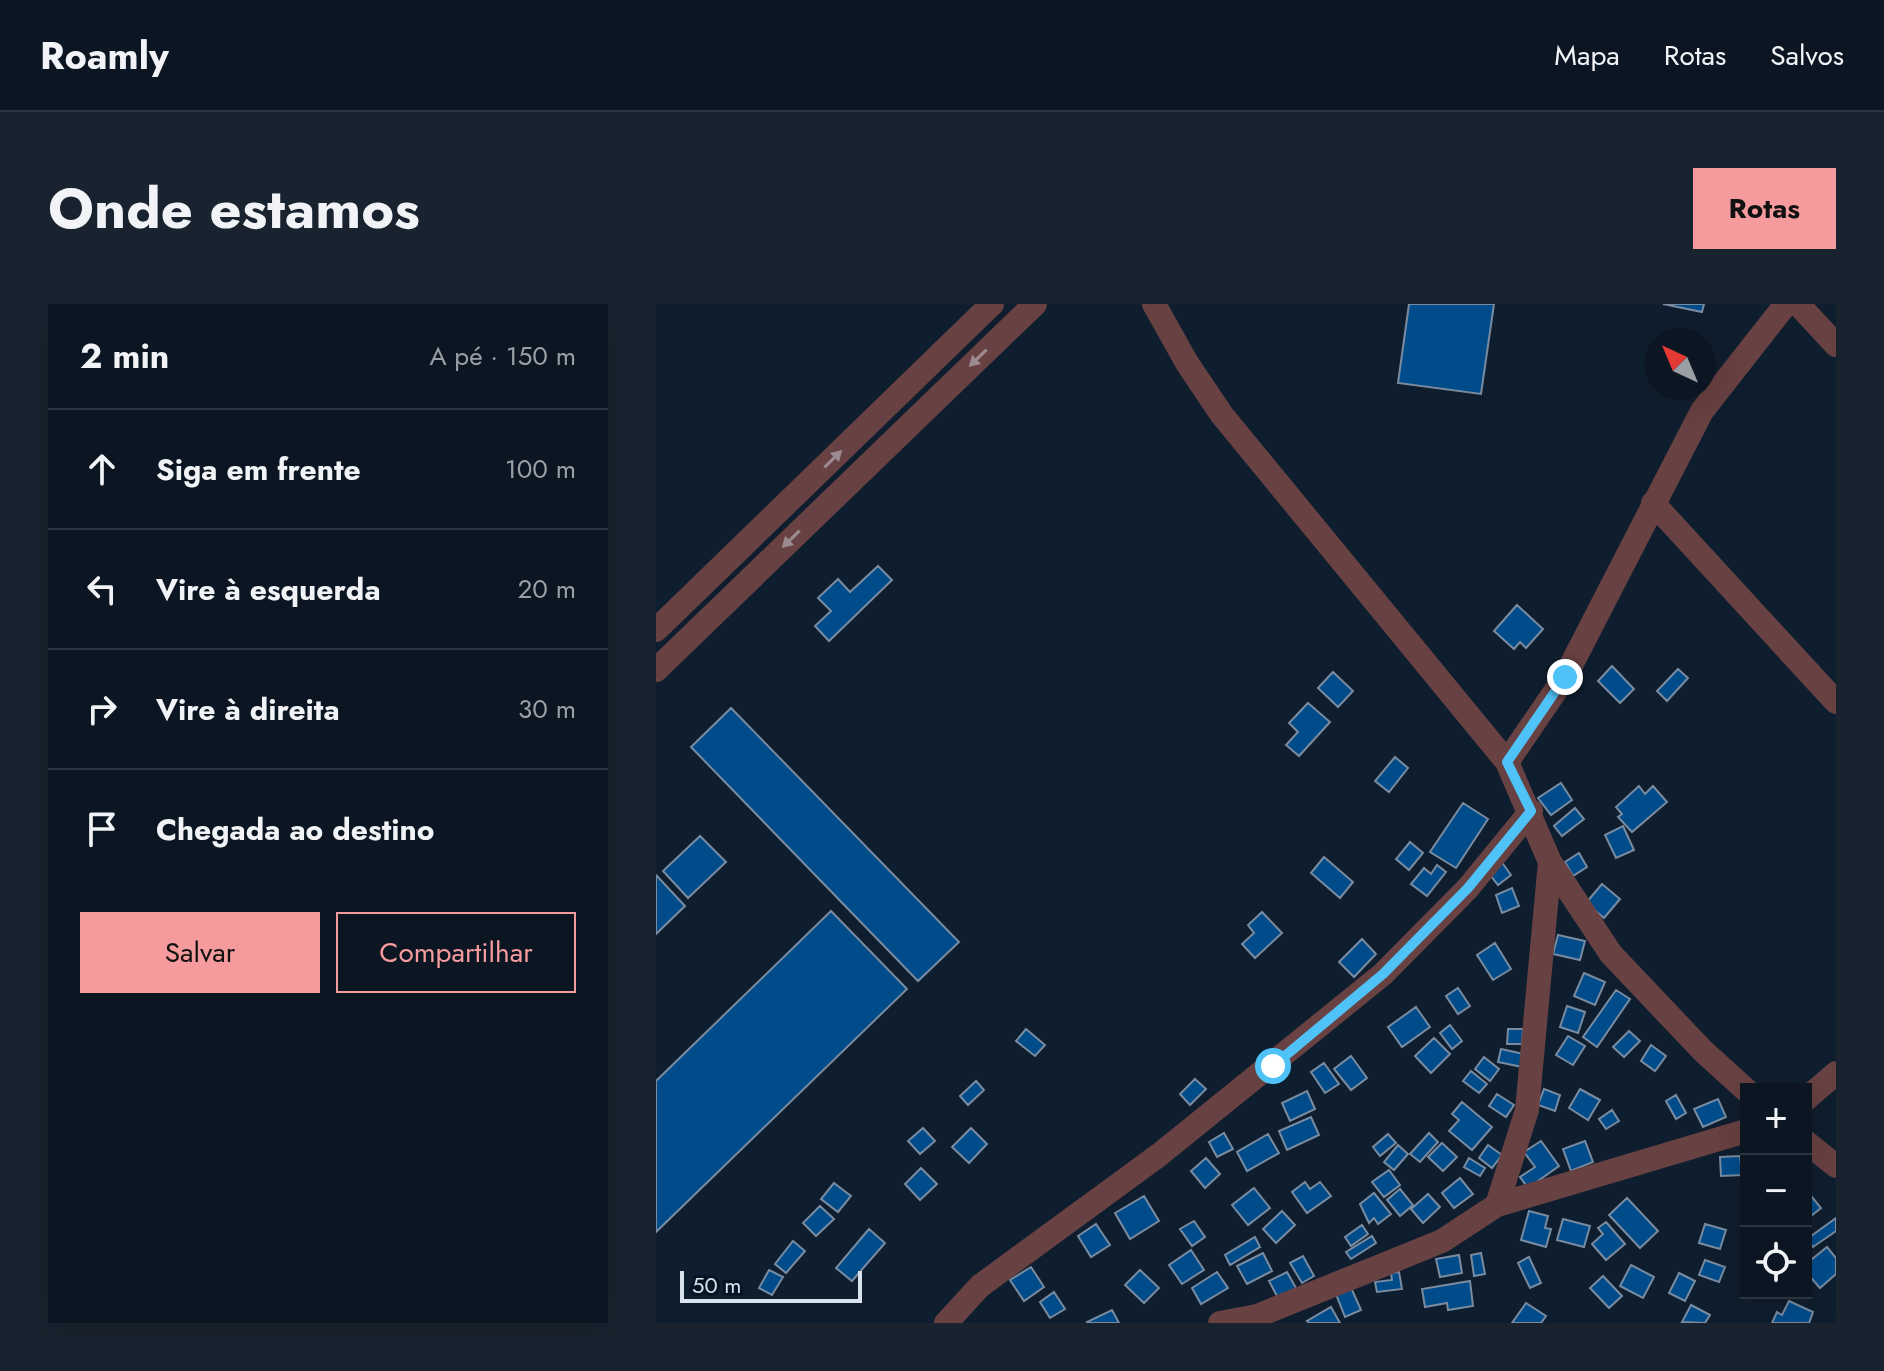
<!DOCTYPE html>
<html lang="pt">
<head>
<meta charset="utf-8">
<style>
  :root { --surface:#0b1622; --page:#19232f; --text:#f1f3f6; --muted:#9a9fa5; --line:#2b3540; --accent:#f59b9d }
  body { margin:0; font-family:Jost,sans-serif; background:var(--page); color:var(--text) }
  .controls { position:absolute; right:24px; bottom:24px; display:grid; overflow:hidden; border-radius:0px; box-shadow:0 8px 32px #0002 }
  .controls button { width:72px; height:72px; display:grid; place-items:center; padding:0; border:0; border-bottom:2px solid var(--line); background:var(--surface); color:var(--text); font:40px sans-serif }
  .compass { position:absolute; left:988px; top:24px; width:72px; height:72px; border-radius:50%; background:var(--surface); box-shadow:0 8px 32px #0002; rotate:316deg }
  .scale { position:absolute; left:24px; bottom:20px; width:182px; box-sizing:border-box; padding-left:8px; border:4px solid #d9e3ee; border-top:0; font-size:22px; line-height:28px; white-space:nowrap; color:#d9e3ee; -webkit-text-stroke:6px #061524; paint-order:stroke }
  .stop { position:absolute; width:24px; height:24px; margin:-18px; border:6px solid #4fc3f7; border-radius:50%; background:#fff }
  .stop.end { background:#4fc3f7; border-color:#fff; box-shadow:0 2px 8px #0008 }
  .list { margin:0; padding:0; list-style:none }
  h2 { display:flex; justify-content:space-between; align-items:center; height:104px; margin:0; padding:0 32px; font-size:34px }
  h2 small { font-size:26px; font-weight:400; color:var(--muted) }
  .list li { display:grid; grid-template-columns:52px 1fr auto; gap:24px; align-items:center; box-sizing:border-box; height:120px; padding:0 32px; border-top:2px solid var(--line) }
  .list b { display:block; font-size:30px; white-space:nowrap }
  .list em { font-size:26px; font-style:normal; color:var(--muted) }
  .actions { display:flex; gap:16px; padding:24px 32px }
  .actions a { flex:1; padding:18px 0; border:2px solid var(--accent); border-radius:0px; text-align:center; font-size:28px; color:var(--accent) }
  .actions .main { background:var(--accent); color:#111 }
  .icon { flex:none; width:44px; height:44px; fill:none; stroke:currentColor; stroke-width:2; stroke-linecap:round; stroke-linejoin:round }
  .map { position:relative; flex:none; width:1180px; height:1019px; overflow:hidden; border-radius:0px }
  header { display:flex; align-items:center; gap:48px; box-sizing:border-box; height:112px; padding:0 40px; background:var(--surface); border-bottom:2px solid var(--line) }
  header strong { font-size:38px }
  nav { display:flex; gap:44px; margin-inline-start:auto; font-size:28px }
  .intro { display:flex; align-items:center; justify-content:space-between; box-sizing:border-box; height:192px; padding:0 48px }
  h1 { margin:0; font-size:56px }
  .button { padding:20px 36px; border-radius:0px; background:var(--accent); color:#111; font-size:28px; font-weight:700 }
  main { display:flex; gap:48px; padding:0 48px }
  aside { flex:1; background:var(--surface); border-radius:0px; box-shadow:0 8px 32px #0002 }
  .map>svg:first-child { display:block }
</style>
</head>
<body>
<header>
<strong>Roamly</strong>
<nav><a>Mapa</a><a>Rotas</a><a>Salvos</a></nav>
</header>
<div class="intro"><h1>Onde estamos</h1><a class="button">Rotas</a></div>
<main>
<aside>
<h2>2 min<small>A pé · 150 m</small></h2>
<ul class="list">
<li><svg class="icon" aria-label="ahead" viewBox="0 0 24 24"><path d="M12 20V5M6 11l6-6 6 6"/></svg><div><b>Siga em frente</b></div><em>100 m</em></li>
<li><svg class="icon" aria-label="left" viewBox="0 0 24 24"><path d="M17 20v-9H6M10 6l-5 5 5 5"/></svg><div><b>Vire à esquerda</b></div><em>20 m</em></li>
<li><svg class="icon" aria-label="right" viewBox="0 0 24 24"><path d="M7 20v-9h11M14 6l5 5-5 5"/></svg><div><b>Vire à direita</b></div><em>30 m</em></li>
<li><svg class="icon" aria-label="arrive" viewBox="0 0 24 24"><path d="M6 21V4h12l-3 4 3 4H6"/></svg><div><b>Chegada ao destino</b></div></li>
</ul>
<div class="actions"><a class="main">Salvar</a><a>Compartilhar</a></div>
</aside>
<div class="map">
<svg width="1180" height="1019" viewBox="0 0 1180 1019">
  <rect width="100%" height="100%" fill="#0f1e2e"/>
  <path fill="#004c8b" stroke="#798ba0" stroke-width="2" d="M753,0h85l-13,90 -83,-11z
    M1007,0h41l-2,8z
    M222,262l14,14 -63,61 -14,-15 16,-15 -13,-13 20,-19 12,13z
    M861,301l26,24 -17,19 -6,-6 -6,7 -20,-18z
    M956,362l22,23 -14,14 -22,-22z
    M1022,365l10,9 -21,23 -10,-10z
    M677,368l20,19 -15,16 -20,-19z
    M652,399l22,19 -31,34 -13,-11 12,-13 -9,-9z
    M75,404l228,234 -41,39 -227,-234z
    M739,453l13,11 -19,24 -14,-11z
    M905,479l11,17 -21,15 -13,-17z
    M983,482l6,8 8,-8 14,16 -35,30 -14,-15 4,-3 -6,-7z
    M807,499l25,16 -32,49 -26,-16z
    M919,504l9,11 -22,17 -8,-10z
    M967,522l11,24 -18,8 -11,-23z
    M44,532l26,26 -38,36 -25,-27z
    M754,538l13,11 -14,17 -13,-11z
    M923,549l8,14 -14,9 -8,-14z
    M668,553l29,25 -13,16 -29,-25z
    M845,557l10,14 -13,10 -11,-14z
    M781,561l9,7 -19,24 -16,-12 13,-16 7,6z
    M0,571l29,31 -29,28z
    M946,580l18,15 -16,19 -18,-15z
    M856,584l7,18 -17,7 -6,-18z
    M175,607l76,78 -251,243v-151z
    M606,608l20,21 -27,25 -13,-14 12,-11 -6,-8z
    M902,631l27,6 -5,19 -27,-6z
    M706,635l14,15 -22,23 -15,-15z
    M839,639l16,26 -18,11 -16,-25z
    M928,669l21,9 -10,23 -21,-9z
    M802,684l12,18 -12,8 -12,-18z
    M960,686l14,9 -33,48 -14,-10z
    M911,702l18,6 -7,21 -18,-6z
    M760,703l14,20 -28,20 -14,-20z
    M794,721l12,16 -10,8 -12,-16z
    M370,725l19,16 -10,11 -19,-15z
    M852,725h15l-1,15h-15z
    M973,727l11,10 -16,16 -11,-10z
    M912,732l17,10 -12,19 -17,-10z
    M778,734l16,16 -19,19 -16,-17z
    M995,741l15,11 -11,15 -14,-10z
    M845,745l23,5 -2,13 -24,-5z
    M695,752l16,22 -16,12 -17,-21z
    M828,753l15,12 -9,12 -15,-12z
    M668,759l15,21 -14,9 -14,-21z
    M815,767l16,13 -8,9 -16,-12z
    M539,775l11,10 -16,16 -10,-11z
    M320,777l8,9 -16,15 -8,-9z
    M888,785l16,6 -5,16 -17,-6z
    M924,785l20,11 -12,20 -19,-12z
    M651,787l8,18 -25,12 -8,-18z
    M841,790l17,11 -8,12 -17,-11z
    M1020,791l10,18 -10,6 -10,-18z
    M1062,795l8,18 -23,10 -9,-18z
    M806,798l30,25 -20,23 -23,-19 10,-11 -7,-6z
    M956,806l7,11 -13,8 -7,-10z
    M655,813l8,18 -32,15 -8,-19z
    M267,824l12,13 -15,13 -12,-13z
    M315,824l16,16 -18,19 -17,-16z
    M568,829l9,16 -16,8 -8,-15z
    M773,829l9,9 -18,20 -10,-8z
    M612,830l11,19 -32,18 -10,-19z
    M732,830l8,9 -16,13 -7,-9z
    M885,837l18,25 -31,22 -8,-11 15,-10 -11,-15z
    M929,837l8,21 -22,9 -8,-22z
    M786,839l15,14 -14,14 -15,-14z
    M742,841l10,9 -14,16 -10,-8z
    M832,841l14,10 -10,13 -13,-10z
    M1084,852l2,19 -21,1 -1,-19z
    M550,854l14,16 -15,14 -14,-17z
    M813,854l16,10 -5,8 -16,-9z
    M265,864l16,16 -17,16 -15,-16z
    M733,866l11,15 -16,12 -12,-15z
    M804,874l13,16 -19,14 -12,-15z
    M649,878l5,7 10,-7 11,14 -24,17 -15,-21z
    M178,879l17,13 -13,16 -17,-13z
    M598,884l16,20 -22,17 -16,-20z
    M744,885l13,16 -13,11 -13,-16z
    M718,889l17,21 -13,10 -4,-6 -5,5 -9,-19z
    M772,890l12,13 -17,16 -12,-14z
    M488,892l15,25 -29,18 -15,-26z
    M1156,893l9,11 -15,12v-18z
    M971,894l31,33 -18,17 -31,-33z
    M164,902l14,13 -18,17 -13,-13z
    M626,907l13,14 -19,18 -13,-14z
    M873,907l19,5 -3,12 6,1 -5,18 -25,-7z
    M1180,914v13l-23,16 -6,-8z
    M907,915l27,7 -6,21 -27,-7z
    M538,917l11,16 -13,9 -12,-17z
    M950,918l19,22 -19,16 -14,-16 11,-10 -5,-6z
    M440,920l14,21 -19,12 -13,-21z
    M1049,920l21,6 -6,19 -21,-6z
    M706,921l6,9 -17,12 -6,-9z
    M213,925l16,14 -33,38 -16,-13z
    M716,932l4,7 -25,16 -5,-7z
    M599,933l5,10 -30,18 -5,-10z
    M137,937l12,10 -19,22 -11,-9z
    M1171,943l9,11v16l-16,14 -14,-16v-8z
    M535,946l13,20 -22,14 -13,-19z
    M607,949l9,18 -25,13 -10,-18z
    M825,949l4,21 -11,2 -3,-21z
    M803,951l3,18 -22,4 -4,-18z
    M647,952l11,20 -12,7 -12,-20z
    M873,953l12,26 -11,5 -12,-25z
    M1049,956l20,7 -6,15 -20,-7z
    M975,961l23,12 -11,21 -23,-12z
    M375,963l13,20 -20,14 -14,-21z
    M113,966l14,7 -11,18 -13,-7z
    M484,966l19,18 -15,15 -19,-18z
    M561,968l11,16 -27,16 -9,-16z
    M631,968l9,16 -18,10 -9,-17z
    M743,968l3,17 -25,3 -2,-10 17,-2 -1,-7z
    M1023,969l16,8 -10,20 -16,-8z
    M947,972l19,20 -13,12 -19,-20z
    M814,977l3,25 -25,4 -1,-7 -22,4 -3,-18z
    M693,979l12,27 -16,7 -11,-28z
    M398,988l11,17 -15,9 -10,-16z
    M1133,997l24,11 -4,11h-37l5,-11 5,3z
    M870,999l20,13 -5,7h-29z
    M1035,1001l19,10 -5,8 -23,-1z
    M675,1003l9,16h-31l-2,-2z
    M456,1006l7,13h-31l-1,-1z"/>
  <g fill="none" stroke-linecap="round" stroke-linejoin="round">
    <path stroke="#684142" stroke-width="24" d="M498,0l33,59 35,52 285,347 43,100 61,92 92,97 43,39
      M1142,0l38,41
      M997,199l183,199
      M0,326l336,-326
      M0,366l379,-366
      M851,458l58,-85 137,-266 84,-107
      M1150,795l30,-26
      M1150,838l30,24
      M841,901l249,-74
      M290,1019l34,-37 179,-131 224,-181 85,-86 63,-77
      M564,1019l37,-7 185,-75 55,-36 30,-95 23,-248"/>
  </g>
  <defs><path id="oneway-solid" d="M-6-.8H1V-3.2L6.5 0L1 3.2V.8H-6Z" transform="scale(2)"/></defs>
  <g fill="#9b8a8f">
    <use href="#oneway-solid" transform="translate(322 54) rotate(136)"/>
    <use href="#oneway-solid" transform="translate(177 155) rotate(-44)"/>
    <use href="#oneway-solid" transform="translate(135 235) rotate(136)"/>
  </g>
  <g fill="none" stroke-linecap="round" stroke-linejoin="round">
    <path stroke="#4fc3f7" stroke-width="10" d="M617,762l110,-92 85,-86 63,-77 -24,-49 58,-85"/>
  </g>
</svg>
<div class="controls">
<button>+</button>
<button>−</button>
<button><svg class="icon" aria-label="locate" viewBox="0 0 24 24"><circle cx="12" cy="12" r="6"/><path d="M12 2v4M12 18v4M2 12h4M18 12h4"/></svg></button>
</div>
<svg class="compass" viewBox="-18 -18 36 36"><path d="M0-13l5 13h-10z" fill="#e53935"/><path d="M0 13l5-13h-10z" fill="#9a9fa5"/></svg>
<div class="scale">50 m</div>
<div class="stop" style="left:617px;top:762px"></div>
<div class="stop end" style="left:909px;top:373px"></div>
</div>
</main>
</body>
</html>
